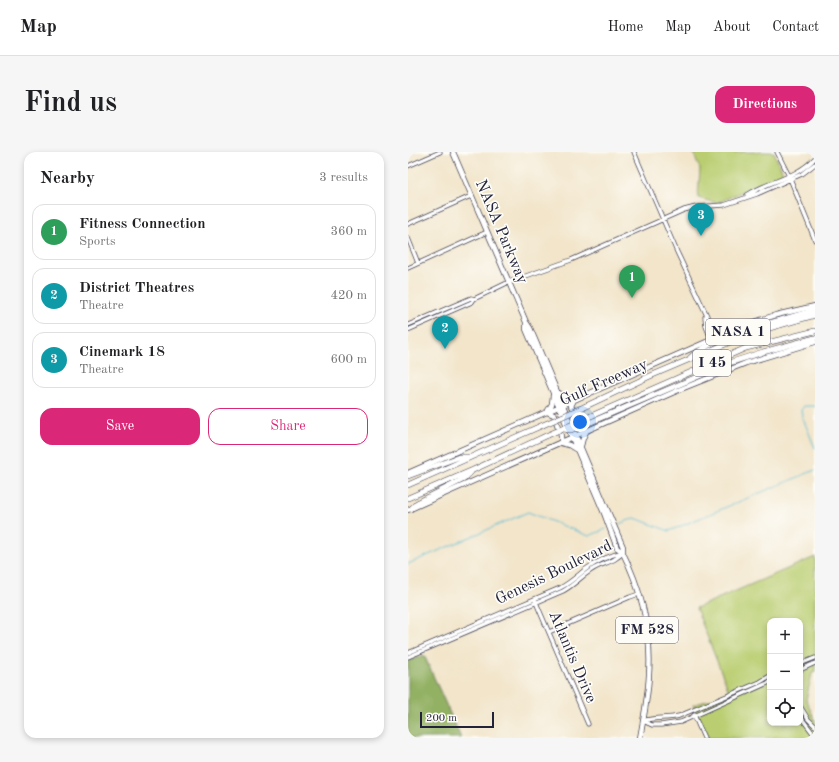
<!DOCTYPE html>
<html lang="en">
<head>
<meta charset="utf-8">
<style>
  :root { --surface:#fff; --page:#f6f6f6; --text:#202124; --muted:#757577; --line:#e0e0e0; --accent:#db2777 }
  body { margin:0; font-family:"Old Standard TT",serif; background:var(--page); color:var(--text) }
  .controls { position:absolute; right:12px; bottom:12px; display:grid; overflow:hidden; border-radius:8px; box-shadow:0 2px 6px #0003 }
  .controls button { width:36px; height:36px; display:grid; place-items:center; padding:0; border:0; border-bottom:1px solid var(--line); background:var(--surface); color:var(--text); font:20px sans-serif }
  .scale { position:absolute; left:12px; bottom:10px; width:74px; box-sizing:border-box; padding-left:4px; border:2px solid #22223b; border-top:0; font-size:11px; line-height:14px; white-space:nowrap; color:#22223b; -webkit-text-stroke:3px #fdfcf7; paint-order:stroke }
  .you { position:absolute; left:172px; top:270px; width:14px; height:14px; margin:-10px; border:3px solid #fff; border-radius:50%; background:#1a73e8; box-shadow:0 0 0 6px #1a73e833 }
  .badge { display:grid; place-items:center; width:26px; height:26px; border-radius:50%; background:var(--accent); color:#fff; font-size:13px; font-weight:700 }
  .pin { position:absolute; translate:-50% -33px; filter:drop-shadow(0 1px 2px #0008) }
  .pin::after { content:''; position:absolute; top:21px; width:14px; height:12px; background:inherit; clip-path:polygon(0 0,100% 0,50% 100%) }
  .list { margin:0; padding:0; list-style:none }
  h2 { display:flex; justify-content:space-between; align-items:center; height:52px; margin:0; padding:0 16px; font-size:17px }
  h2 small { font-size:13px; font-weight:400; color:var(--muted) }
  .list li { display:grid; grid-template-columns:26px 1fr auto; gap:12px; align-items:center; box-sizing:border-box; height:56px; margin:0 8px 8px; padding:0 8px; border:1px solid var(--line); border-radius:12px }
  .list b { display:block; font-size:15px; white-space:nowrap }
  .list p { margin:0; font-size:13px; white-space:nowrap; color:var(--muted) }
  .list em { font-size:13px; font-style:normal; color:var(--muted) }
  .actions { display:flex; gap:8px; padding:12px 16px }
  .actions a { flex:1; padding:9px 0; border:1px solid var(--accent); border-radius:12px; text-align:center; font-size:14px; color:var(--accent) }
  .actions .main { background:var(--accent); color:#fff }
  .icon { flex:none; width:22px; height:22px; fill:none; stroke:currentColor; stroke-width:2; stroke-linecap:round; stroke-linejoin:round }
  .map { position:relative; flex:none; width:407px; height:586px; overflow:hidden; border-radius:12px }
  header { display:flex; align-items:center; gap:24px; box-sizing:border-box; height:56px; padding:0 20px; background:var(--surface); border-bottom:1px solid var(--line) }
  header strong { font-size:19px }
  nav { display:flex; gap:22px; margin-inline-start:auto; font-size:14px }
  .intro { display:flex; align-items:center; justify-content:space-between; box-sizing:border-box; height:96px; padding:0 24px }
  h1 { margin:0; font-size:28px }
  .button { padding:10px 18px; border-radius:12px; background:var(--accent); color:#fff; font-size:14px; font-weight:700 }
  main { display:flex; gap:24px; padding:0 24px }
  aside { flex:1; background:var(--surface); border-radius:12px; box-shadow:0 2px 6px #0003 }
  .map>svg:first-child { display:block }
</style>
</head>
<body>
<header>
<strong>Map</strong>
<nav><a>Home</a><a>Map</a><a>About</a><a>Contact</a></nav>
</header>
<div class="intro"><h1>Find us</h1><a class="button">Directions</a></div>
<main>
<aside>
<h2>Nearby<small>3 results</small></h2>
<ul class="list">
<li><span class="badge" style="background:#2e9e5b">1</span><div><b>Fitness Connection</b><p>Sports</p></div><em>360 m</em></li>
<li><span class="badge" style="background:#0f9aa8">2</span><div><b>District Theatres</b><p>Theatre</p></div><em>420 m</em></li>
<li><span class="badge" style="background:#0f9aa8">3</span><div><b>Cinemark 18</b><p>Theatre</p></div><em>600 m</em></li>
</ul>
<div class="actions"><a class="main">Save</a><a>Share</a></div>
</aside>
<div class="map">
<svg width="407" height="586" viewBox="0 0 407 586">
  <rect width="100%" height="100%" fill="#fdfcf7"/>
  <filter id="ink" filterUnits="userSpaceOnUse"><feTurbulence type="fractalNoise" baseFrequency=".025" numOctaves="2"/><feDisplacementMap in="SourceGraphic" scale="8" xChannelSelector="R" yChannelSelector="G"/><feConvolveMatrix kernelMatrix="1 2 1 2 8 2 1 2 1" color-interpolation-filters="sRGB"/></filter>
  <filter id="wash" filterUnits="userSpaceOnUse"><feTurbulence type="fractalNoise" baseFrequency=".012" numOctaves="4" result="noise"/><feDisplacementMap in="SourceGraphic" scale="16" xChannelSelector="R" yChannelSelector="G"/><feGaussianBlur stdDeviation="0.9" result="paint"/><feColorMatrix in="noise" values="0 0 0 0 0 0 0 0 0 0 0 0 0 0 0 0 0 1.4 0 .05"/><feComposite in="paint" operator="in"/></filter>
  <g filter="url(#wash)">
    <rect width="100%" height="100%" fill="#f2e5ca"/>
    <path fill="#bace71" stroke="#6e7856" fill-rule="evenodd" d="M285,0h81l9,21 -66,30 -19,-5 2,-29z
      M407,405v115l-3,1 -6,27 9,20v18h-107l-15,-33 37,-11 -34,-86zM362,469h30v102h-30z"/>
    <path fill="#93b163" stroke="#5a6a4f" d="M16,503l37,83h-53v-77z"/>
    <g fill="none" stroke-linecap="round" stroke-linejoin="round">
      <path stroke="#55bad3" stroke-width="1" d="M407,254h-11l-3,4 1,6 13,32
        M211,372l16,-6 34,13 146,-61
        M0,412l120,-52 61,24 17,-7"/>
    </g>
  </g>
  <g filter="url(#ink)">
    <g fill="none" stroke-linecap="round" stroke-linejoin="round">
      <defs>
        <path id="minor" d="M226,0l43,100 40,85
          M369,0l12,24 26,64
          M0,14l32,-14
          M339,43c22,-14 50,-17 68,-37
          M0,72l63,-28
          M0,86l10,25
          M0,116l79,-36
          M297,165l1,9 5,13
          M0,173l63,-27 3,1
          M0,178l64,-28 2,-3 35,-17 62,-22 113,-50 12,-3 28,-2 33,-11 45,-20 13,-10
          M127,448l53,124
          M141,480l81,-35 9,-3
          M0,501l152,-65c10,-5 17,-12 26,-19 10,-7 25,-14 37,-17
          M0,505l155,-66c13,-7 22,-19 36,-25 9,-4 18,-6 24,-14
          M392,512l15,-6
          M392,518l15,-7
          M392,554l8,13 7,7
          M286,563l10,23
          M392,564l15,20
          M235,569l9,4h9l20,-3 89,-40
          M235,569c11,-4 24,-2 36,-5l81,-34 10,-6"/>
        <path id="major" d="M45,0l73,170 4,6 93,219v5
          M118,170v7l78,184 13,35 6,4
          M151,241l6,4 9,3
          M145,243l-1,9 -5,8 7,3 7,21v7
          M166,248l-3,6 11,21 5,3 -4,8 -2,8
          M153,291l8,2 8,5
          M0,321l337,-148 31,-10 39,-9
          M0,358l273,-121 65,-26 69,-21
          M214,399c19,38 30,81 27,124 -1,21 -5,42 -9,63"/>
        <path id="highway" d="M282,206c7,-7 14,-10 23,-15 33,-16 68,-22 102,-33
          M178,254l62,-29 101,-43 66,-19
          M183,264l155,-68 69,-17
          M183,270l141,-60 31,-10 52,-14
          M0,324l51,-19h10
          M0,333l135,-60
          M0,346l65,-28 75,-35
          M3,357l6,-6 47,-24 7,-7"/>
      </defs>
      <use href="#minor" stroke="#413f50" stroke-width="5"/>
      <use href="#major" stroke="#413f50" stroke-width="6"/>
      <use href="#highway" stroke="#413f50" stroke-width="6"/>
      <use href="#minor" stroke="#fff" stroke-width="3.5"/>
      <use href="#major" stroke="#fff" stroke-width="4.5"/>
      <use href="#highway" stroke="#fff" stroke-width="5"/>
      <defs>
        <path id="highway-bridge" d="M135,273l43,-19
          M155,277l8,1 20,-8
          M140,283l43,-19"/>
      </defs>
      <use href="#highway-bridge" stroke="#413f50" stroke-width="6" stroke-linecap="butt"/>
      <use href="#highway-bridge" stroke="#fff" stroke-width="5"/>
    </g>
  </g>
  <g text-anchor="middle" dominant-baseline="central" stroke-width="3.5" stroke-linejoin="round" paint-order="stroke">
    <g fill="#fdfcf7" stroke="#646373" stroke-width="1">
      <rect x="298" y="167" width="64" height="26" rx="3"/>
      <rect x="285" y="198" width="38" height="26" rx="3"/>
      <rect x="208" y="465" width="62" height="26" rx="3"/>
    </g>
    <g font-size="15" font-weight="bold" fill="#22223b">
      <text x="330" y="180">NASA 1</text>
      <text x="304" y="211">I 45</text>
      <text x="239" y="478">FM 528</text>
    </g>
    <g font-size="16" fill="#22223b" stroke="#fdfcf7">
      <text transform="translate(93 80) rotate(67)">NASA Parkway</text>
      <text transform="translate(196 231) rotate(-24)">Gulf Freeway</text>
      <text transform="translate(146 421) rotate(-26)">Genesis Boulevard</text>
      <text transform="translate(164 505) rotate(67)">Atlantis Drive</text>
    </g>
  </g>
</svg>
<div class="controls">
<button>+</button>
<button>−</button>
<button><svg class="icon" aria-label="locate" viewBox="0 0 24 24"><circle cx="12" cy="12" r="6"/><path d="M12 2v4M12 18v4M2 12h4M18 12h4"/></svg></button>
</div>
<div class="scale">200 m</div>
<div class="you"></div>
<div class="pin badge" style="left:224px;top:146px;background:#2e9e5b">1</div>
<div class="pin badge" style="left:37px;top:197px;background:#0f9aa8">2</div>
<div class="pin badge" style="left:293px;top:84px;background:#0f9aa8">3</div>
</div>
</main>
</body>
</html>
